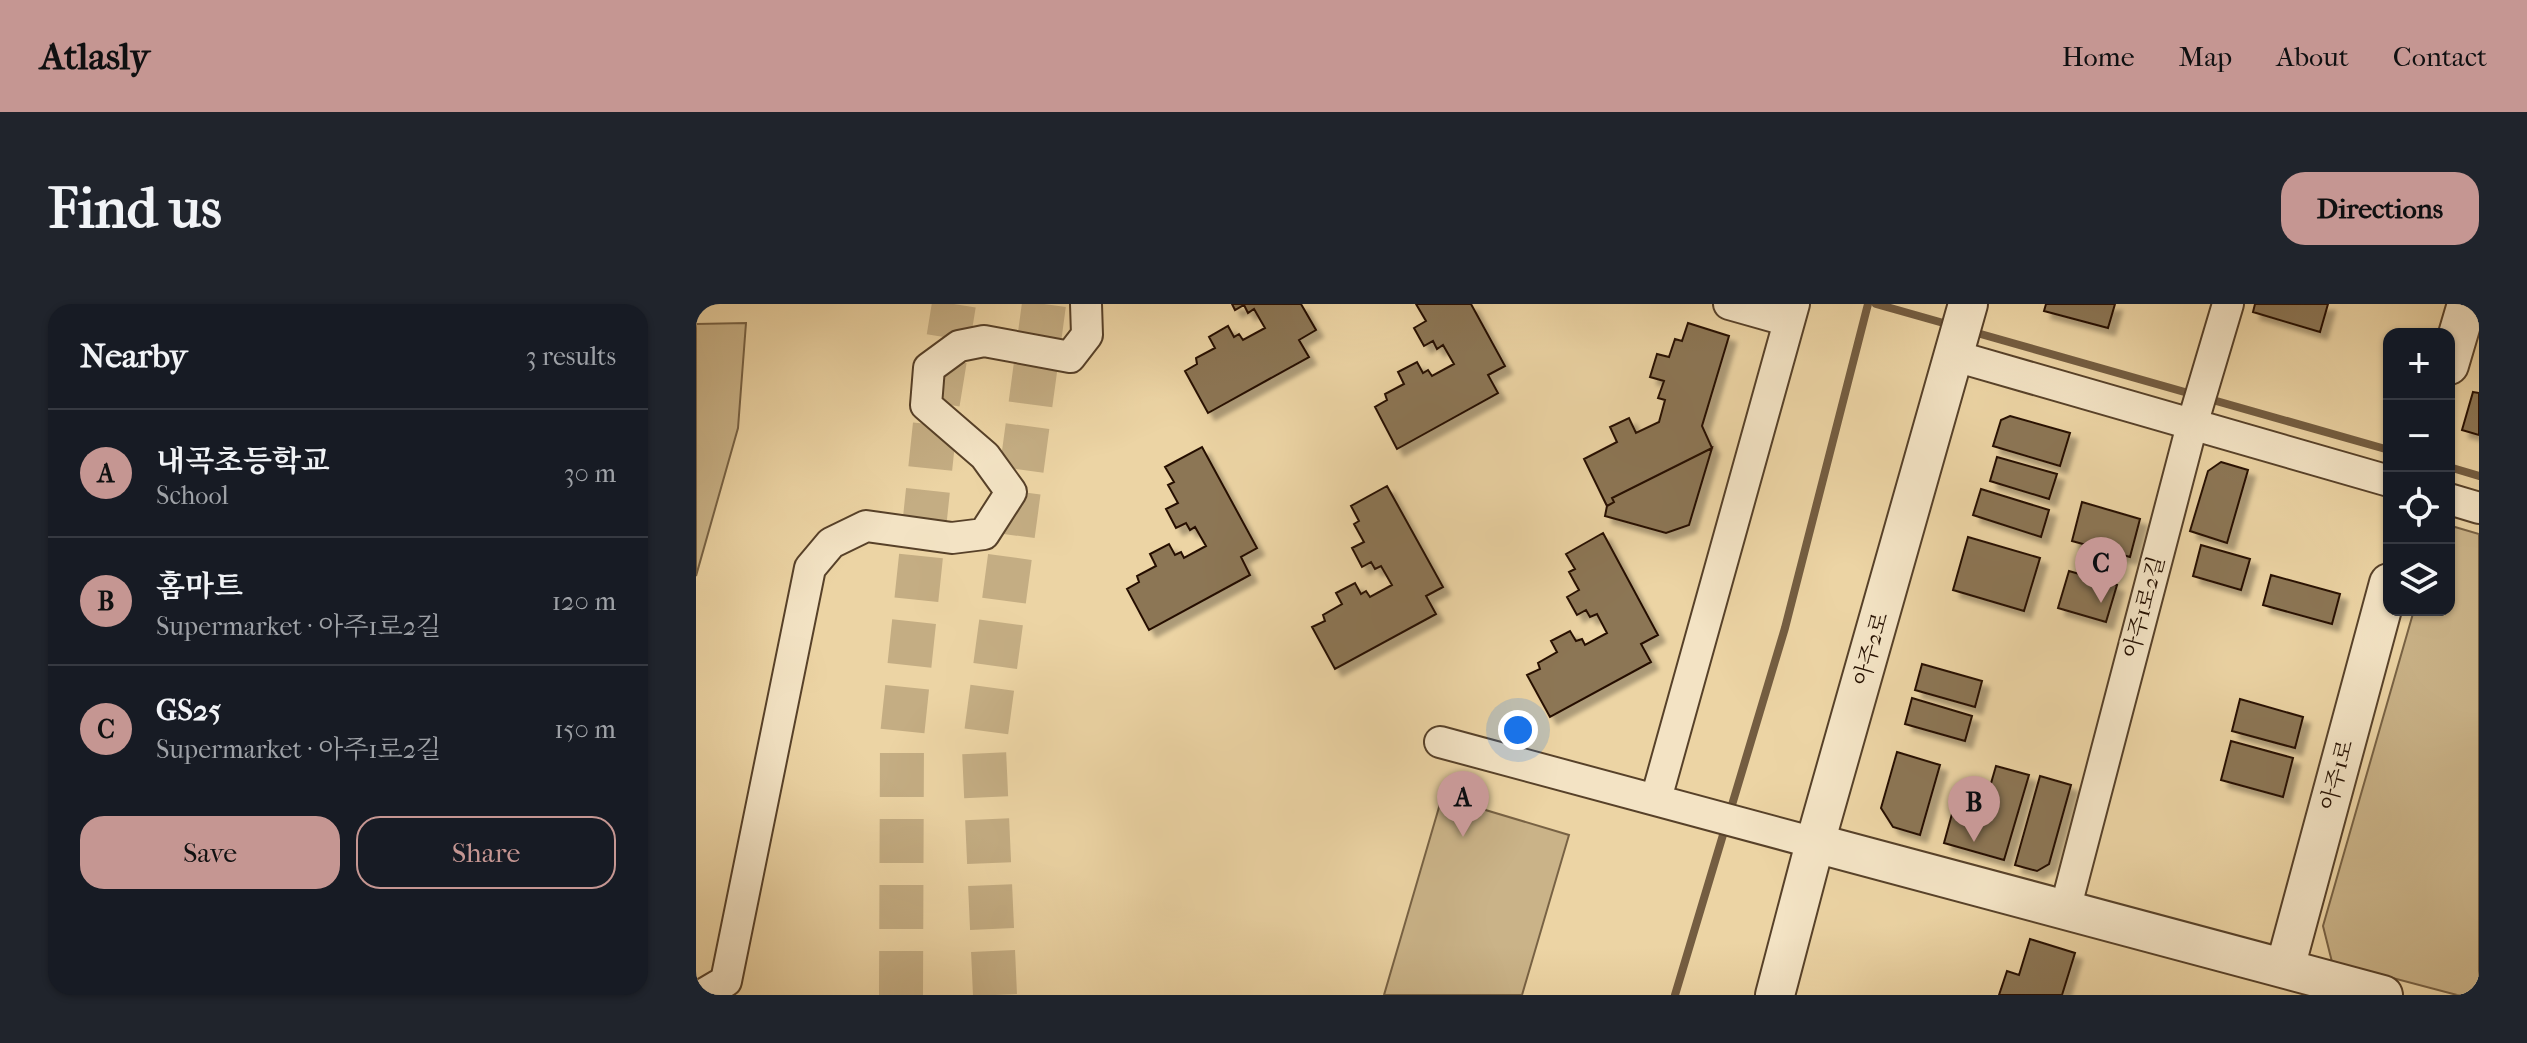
<!DOCTYPE html>
<html lang="en">
<head>
<meta charset="utf-8">
<style>
  :root { --surface:#171b24; --page:#20242c; --text:#f1f3f6; --muted:#9ea1a6; --line:#363941; --accent:#c59692 }
  body { margin:0; font-family:"IM FELL French Canon","Noto Serif KR",serif; background:var(--page); color:var(--text) }
  .controls { position:absolute; right:24px; top:24px; display:grid; overflow:hidden; border-radius:16px; box-shadow:0 2px 6px #0004 }
  .controls button { width:72px; height:72px; display:grid; place-items:center; padding:0; border:0; border-bottom:2px solid var(--line); background:var(--surface); color:var(--text); font:40px sans-serif }
  .you { position:absolute; left:822px; top:426px; width:28px; height:28px; margin:-20px; border:6px solid #fff; border-radius:50%; background:#1a73e8; box-shadow:0 0 0 12px #1a73e833 }
  .badge { display:grid; place-items:center; width:52px; height:52px; border-radius:50%; background:var(--accent); color:#111; font-size:26px; font-weight:700 }
  .pin { position:absolute; translate:-50% -66px; filter:drop-shadow(0 2px 4px #0008) }
  .pin::after { content:''; position:absolute; top:42px; width:28px; height:24px; background:inherit; clip-path:polygon(0 0,100% 0,50% 100%) }
  .list { margin:0; padding:0; list-style:none }
  h2 { display:flex; justify-content:space-between; align-items:center; height:104px; margin:0; padding:0 32px; font-size:34px }
  h2 small { font-size:26px; font-weight:400; color:var(--muted) }
  .list li { display:grid; grid-template-columns:52px 1fr auto; gap:24px; align-items:center; box-sizing:border-box; height:128px; padding:0 32px; border-top:2px solid var(--line) }
  .list b { display:block; font-size:30px; white-space:nowrap }
  .list p { margin:0; font-size:26px; white-space:nowrap; color:var(--muted) }
  .list em { font-size:26px; font-style:normal; color:var(--muted) }
  .actions { display:flex; gap:16px; padding:24px 32px }
  .actions a { flex:1; padding:18px 0; border:2px solid var(--accent); border-radius:24px; text-align:center; font-size:28px; color:var(--accent) }
  .actions .main { background:var(--accent); color:#111 }
  .icon { flex:none; width:44px; height:44px; fill:none; stroke:currentColor; stroke-width:2; stroke-linecap:round; stroke-linejoin:round }
  .map { position:relative; flex:none; width:1783px; height:691px; overflow:hidden; border-radius:24px }
  header { display:flex; align-items:center; gap:48px; box-sizing:border-box; height:112px; padding:0 40px; background:var(--accent); color:#111 }
  header strong { font-size:38px }
  nav { display:flex; gap:44px; margin-inline-start:auto; font-size:28px }
  .intro { display:flex; align-items:center; justify-content:space-between; box-sizing:border-box; height:192px; padding:0 48px }
  h1 { margin:0; font-size:56px }
  .button { padding:20px 36px; border-radius:24px; background:var(--accent); color:#111; font-size:28px; font-weight:700 }
  main { display:flex; gap:48px; padding:0 48px }
  aside { flex:1; background:var(--surface); border-radius:24px; box-shadow:0 2px 6px #0004 }
  .map>svg:first-child { display:block }
</style>
</head>
<body>
<header>
<strong>Atlasly</strong>
<nav><a>Home</a><a>Map</a><a>About</a><a>Contact</a></nav>
</header>
<div class="intro"><h1>Find us</h1><a class="button">Directions</a></div>
<main>
<aside>
<h2>Nearby<small>3 results</small></h2>
<ul class="list">
<li><span class="badge">A</span><div><b>내곡초등학교</b><p>School</p></div><em>30 m</em></li>
<li><span class="badge">B</span><div><b>홈마트</b><p>Supermarket · 아주1로2길</p></div><em>120 m</em></li>
<li><span class="badge">C</span><div><b>GS25</b><p>Supermarket · 아주1로2길</p></div><em>150 m</em></li>
</ul>
<div class="actions"><a class="main">Save</a><a>Share</a></div>
</aside>
<div class="map">
<svg width="1783" height="691" viewBox="0 0 1783 691">
  <defs>
    <filter id="shadow"><feDropShadow dx="7" dy="7" stdDeviation="2" flood-color="#0004"/></filter>
  </defs>
  <rect width="100%" height="100%" fill="#ecd4a4"/>
  <filter id="stains"><feTurbulence type="fractalNoise" baseFrequency=".0025" numOctaves="4"/><feColorMatrix values="0 0 0 0 .2 0 0 0 0 .09 0 0 0 0 .02 0 0 0 .5 -.17"/></filter>
  <radialGradient id="worn" r=".72"><stop offset=".6" stop-color="#630" stop-opacity="0"/><stop offset="1" stop-color="#630" stop-opacity=".3"/></radialGradient>
  <path fill="#cab388" stroke="#786244" stroke-width="2" d="M50,19l-8,105 -42,148v-252z
    M1759,223l24,7v453l-11,8h-11l-125,-33 -9,-36 91,-316h35v-80z
    M746,493l127,38 -47,160h-138z"/>
  <g fill="none" stroke-linecap="round" stroke-linejoin="round">
    <path stroke="#745d41" stroke-width="8" d="M1180,0l78,22
      M1274,27l419,119
      M1753,163l30,9
      M979,691l110,-367 83,-324"/>
  </g>
  <path fill="#8c7655" stroke="#251000" stroke-width="2" filter="url(#shadow)" d="M536,0h69l15,26 -17,10 10,17 -101,56 -23,-42 12,-7 -1,-6 19,-10 -6,-11 19,-11 6,11 5,-3 4,6 22,-12 -11,-19 -6,4 -4,-8 -9,5z
    M720,0h55l34,62 -17,9 10,18 -101,56 -22,-42 12,-7 -2,-6 19,-10 -6,-12 19,-10 6,11 5,-3 4,6 22,-12 -11,-19 -6,4 -4,-8 -9,5 -10,-18 12,-7z
    M1350,0h69l-7,24 -64,-17z
    M1559,0h73l-8,28 -67,-20z
    M992,19l41,13 -27,90 10,22 -100,50 2,4 -7,4 -23,-47 33,-17 -7,-15 19,-9 7,15 23,-11 6,-22 -7,-2 6,-17 -14,-4 7,-23 12,3 6,-18 7,2z
    M1777,88l6,1v42l-17,-5z
    M1314,112l60,17 -10,33 -67,-20 8,-26z
    M506,143l55,101 -16,9 9,18 -101,55 -22,-41 12,-7 -2,-6 19,-10 -6,-12 19,-10 6,11 6,-3 3,6 22,-12 -11,-19 -5,3 -4,-7 -10,5 -10,-19 12,-6 -10,-18 6,-3 -9,-15z
    M1016,144l-23,77 -23,8 -61,-17 2,-10 7,-4 -2,-4z
    M1301,153l60,17 -8,25 -59,-18z
    M1525,158l27,8 -21,73 -37,-12 18,-60z
    M691,182l56,101 -17,9 10,18 -101,55 -23,-42 13,-6 -2,-6 19,-11 -6,-11 19,-10 6,11 5,-3 4,6 22,-12 -11,-19 -6,3 -4,-7 -9,5 -10,-19 12,-6 -10,-18 5,-3 -8,-15z
    M1285,185l68,21 -8,27 -68,-22z
    M1386,198l58,17 -10,38 -58,-16z
    M907,229l55,102 -17,9 10,18 -101,55 -23,-42 13,-6 -2,-6 19,-11 -6,-11 19,-10 6,10 6,-2 3,6 22,-12 -10,-19 -7,3 -4,-7 -9,5 -10,-18 12,-7 -10,-18 6,-3 -9,-15z
    M1272,233l72,21 -16,53 -71,-21z
    M1505,241l49,14 -9,31 -48,-14z
    M1373,267l48,14 -11,37 -48,-14z
    M1575,271l69,19 -8,30 -69,-19z
    M1226,360l60,17 -7,26 -60,-17z
    M1216,394l60,18 -7,25 -60,-17z
    M1544,395l63,18 -8,31 -63,-17z
    M1535,437l62,17 -10,39 -62,-17z
    M1201,448l43,13 -20,70 -27,-8 -12,-19z
    M1300,462l33,9 -25,85 -60,-17 11,-40 28,8z
    M1344,472l31,9 -22,79 -12,7 -22,-6z
    M1334,635l45,14 -13,42h-63l8,-24 12,4z"/>
  <g fill="none" stroke-linecap="round" stroke-linejoin="round">
    <path stroke="#c4ad83" stroke-width="44" stroke-dasharray="44 22" stroke-linecap="butt" d="M205,691l1,-259 34,-322 18,-110
      M299,691l-11,-246 60,-445"/>
    <defs>
      <path id="minor" d="M1033,0l60,17
        M1259,52l434,125
        M1753,195l30,9
        M744,438l375,101
        M960,495l138,-495
        M1369,606l127,-485 36,-121
        M6,691l24,-14 84,-413 21,-25 35,-17 86,12 32,-4 27,-42 -26,-36 -59,-51 3,-37 30,-22 25,-5 86,16 17,-22 -1,-31"/>
      <path id="tertiary" d="M1753,61l18,-61
        M1119,539l568,152
        M1589,664l104,-385
        M1079,691l40,-152 153,-539"/>
    </defs>
    <use href="#minor" stroke="#574129" stroke-width="34"/>
    <use href="#tertiary" stroke="#574129" stroke-width="42"/>
    <use href="#minor" stroke="#f3e3c4" stroke-width="30"/>
    <use href="#tertiary" stroke="#f3e3c4" stroke-width="38"/>
  </g>
  <g text-anchor="middle" dominant-baseline="central" stroke-width="6" stroke-linejoin="round" paint-order="stroke">
    <g font-size="22" fill="#251000" stroke="#f3e3c4">
      <text transform="translate(1448 303) rotate(-75)">아주1로2길</text>
      <text transform="translate(1175 345) rotate(-74)">아주2로</text>
      <text transform="translate(1641 471) rotate(-75)">아주1로</text>
    </g>
  </g>
  <rect width="100%" height="100%" filter="url(#stains)"/>
  <rect width="100%" height="100%" fill="url(#worn)"/>
</svg>
<div class="controls">
<button>+</button>
<button>−</button>
<button><svg class="icon" aria-label="locate" viewBox="0 0 24 24"><circle cx="12" cy="12" r="6"/><path d="M12 2v4M12 18v4M2 12h4M18 12h4"/></svg></button>
<button><svg class="icon" aria-label="layers" viewBox="0 0 24 24"><path d="M12 4l9 5-9 5-9-5zM3 14l9 5 9-5"/></svg></button>
</div>
<div class="you"></div>
<div class="pin badge" style="left:767px;top:533px">A</div>
<div class="pin badge" style="left:1278px;top:538px">B</div>
<div class="pin badge" style="left:1405px;top:299px">C</div>
</div>
</main>
</body>
</html>
